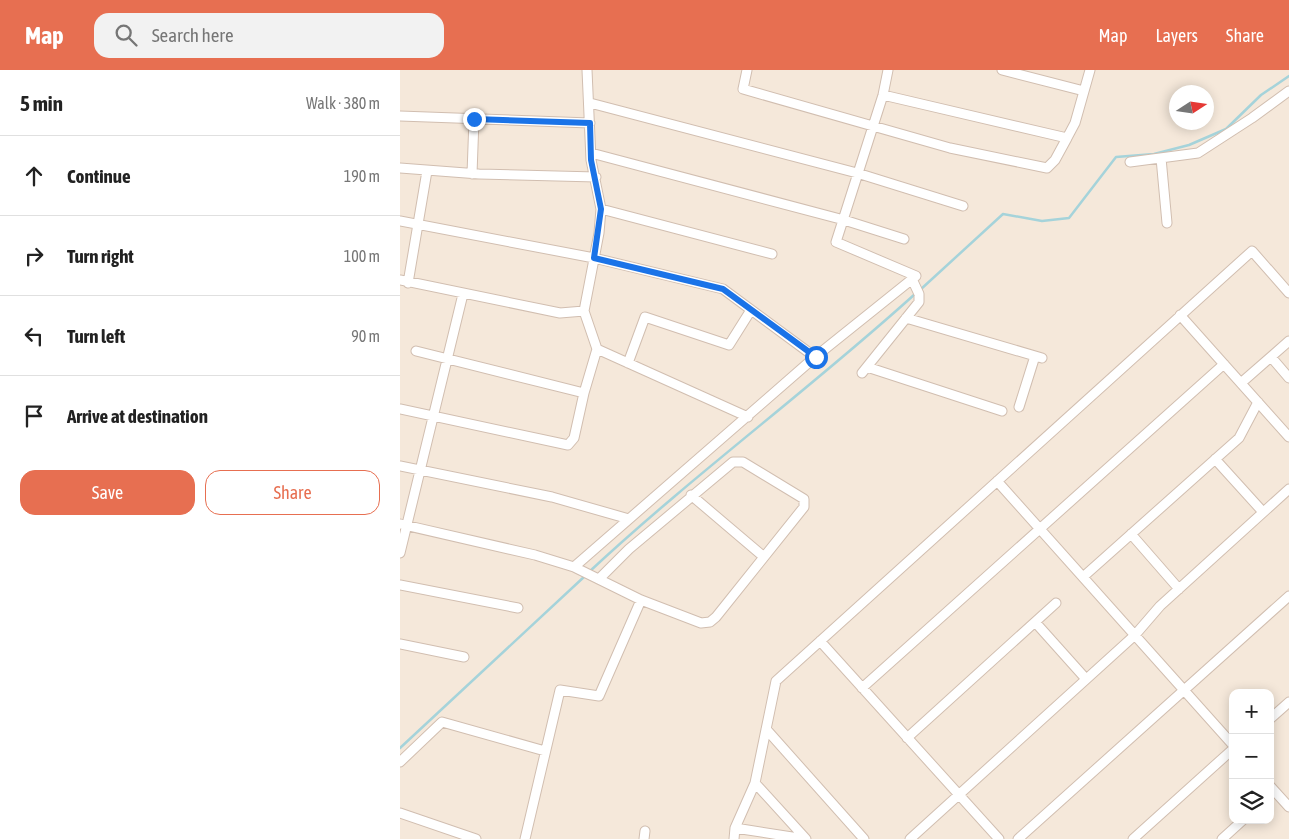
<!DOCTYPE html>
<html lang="en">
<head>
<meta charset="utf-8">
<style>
  :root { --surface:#fff; --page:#f2f2f2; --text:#222; --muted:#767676; --line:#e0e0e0; --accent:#e76f51 }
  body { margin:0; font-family:"Asap Condensed",sans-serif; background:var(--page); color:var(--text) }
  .controls { position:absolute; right:15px; bottom:15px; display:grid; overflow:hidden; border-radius:10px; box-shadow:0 2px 12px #0003 }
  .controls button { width:45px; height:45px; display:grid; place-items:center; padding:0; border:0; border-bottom:1px solid var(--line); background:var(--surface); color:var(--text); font:25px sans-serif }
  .compass { position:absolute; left:769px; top:15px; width:45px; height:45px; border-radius:50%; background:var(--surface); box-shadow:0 2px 12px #0003; rotate:78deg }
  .stop { position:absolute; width:15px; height:15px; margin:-11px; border:4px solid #1a73e8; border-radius:50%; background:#fff }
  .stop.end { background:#1a73e8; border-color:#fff; box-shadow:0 1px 5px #0008 }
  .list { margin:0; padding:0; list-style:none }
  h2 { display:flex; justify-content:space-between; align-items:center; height:65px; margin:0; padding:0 20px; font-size:21px }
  h2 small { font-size:16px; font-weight:400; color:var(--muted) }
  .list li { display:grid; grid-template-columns:32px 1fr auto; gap:15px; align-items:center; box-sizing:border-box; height:80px; padding:0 20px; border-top:1px solid var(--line) }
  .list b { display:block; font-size:19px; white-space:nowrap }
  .list em { font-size:16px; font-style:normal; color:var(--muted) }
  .actions { display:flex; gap:10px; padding:15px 20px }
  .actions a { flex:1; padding:11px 0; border:1px solid var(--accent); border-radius:15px; text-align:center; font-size:18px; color:var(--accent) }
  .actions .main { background:var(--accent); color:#fff }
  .icon { flex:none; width:28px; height:28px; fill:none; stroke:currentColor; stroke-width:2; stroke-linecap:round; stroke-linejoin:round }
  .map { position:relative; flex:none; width:889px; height:769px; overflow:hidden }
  header { display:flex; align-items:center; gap:30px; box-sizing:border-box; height:70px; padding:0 25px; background:var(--accent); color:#fff }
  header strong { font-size:24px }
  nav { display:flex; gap:28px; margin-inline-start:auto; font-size:18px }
  .search { width:350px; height:45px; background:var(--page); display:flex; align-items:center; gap:12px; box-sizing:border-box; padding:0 18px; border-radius:15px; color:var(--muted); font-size:19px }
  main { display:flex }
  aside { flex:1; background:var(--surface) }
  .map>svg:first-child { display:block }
</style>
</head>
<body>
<header>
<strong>Map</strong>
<div class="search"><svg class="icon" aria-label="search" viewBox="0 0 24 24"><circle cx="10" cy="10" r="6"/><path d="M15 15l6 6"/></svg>Search here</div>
<nav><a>Map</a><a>Layers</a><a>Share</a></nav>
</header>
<main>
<aside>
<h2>5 min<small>Walk · 380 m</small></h2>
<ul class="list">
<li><svg class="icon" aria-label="ahead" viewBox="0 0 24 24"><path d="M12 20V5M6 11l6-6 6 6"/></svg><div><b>Continue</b></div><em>190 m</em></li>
<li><svg class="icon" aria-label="right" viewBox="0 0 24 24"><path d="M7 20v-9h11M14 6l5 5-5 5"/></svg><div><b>Turn right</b></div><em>100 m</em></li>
<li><svg class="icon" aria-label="left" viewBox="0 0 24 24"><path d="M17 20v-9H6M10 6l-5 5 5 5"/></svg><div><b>Turn left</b></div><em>90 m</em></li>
<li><svg class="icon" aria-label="arrive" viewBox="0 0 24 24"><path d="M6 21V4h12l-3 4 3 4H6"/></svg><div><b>Arrive at destination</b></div></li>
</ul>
<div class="actions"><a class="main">Save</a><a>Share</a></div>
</aside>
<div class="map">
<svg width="889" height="769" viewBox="0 0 889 769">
  <rect width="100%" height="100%" fill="#fdf6ec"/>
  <path fill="#f5e8da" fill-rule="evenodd" d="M0,0h889v769h-889zM776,22h30v30h-30zM833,623h37v127h-37z"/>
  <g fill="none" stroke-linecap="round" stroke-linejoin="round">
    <path stroke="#a5d3da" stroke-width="2.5" d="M520,220l83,-76 39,7 27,-3 47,-61 38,-3 35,-9 37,-16 35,-34 28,-19
      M189,502c104,-97 220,-182 326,-278
      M0,678l185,-172"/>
    <defs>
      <path id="street" d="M347,0l-4,19 207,59 97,20 8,-8 12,-22
        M602,0l82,21
        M483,25l184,43 8,-15 15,-53
        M190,33l267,70 106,33
        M0,46l190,7
        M191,83l253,67 60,19
        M761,88l6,65
        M730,92l68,-9 54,-35 37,-27
        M0,98l79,6 117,3
        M72,104l2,-55
        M201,139l171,45
        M0,151l194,37 129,31 92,68
        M0,210l160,33 24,-2 15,-78 2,-24 -10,-49 -4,-90
        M8,213l19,-112
        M780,245l109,122
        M506,248l136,40
        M197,279l151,68
        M871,287l18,21
        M228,293l17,-46 84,28 22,-35
        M467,297l135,44
        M462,303l57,-71v-8l-7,-15
        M841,313l48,-42
        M184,323l13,-44 -13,-38
        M619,337l16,-51
        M0,339l168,36 6,-7 10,-45 -168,-42
        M815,389l48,53
        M0,396l152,31 77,22
        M597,411l236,264
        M291,425l73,62
        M0,454l135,31 39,12 67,33 60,23 9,-1 6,-5 88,-110v-8l-61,-37h-10l-104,87 -30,30
        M731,464l48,55
        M0,483l63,-259
        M174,497l241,-210 101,-81 -80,-34 47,-147 5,-25
        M683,507l156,-139 19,-36
        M0,515l118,23
        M635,552l51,57
        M420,571l179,198
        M0,574l64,13
        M462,618l362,-324
        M870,649l19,-17
        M366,659l98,110
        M507,668l149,-135
        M0,692l42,-40 103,29
        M355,713l51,56
        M870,716l19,21
        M0,743l76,26
        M335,758l70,11
        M125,769l35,-149 39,6 42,-96
        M244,769l1,-8
        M334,769l1,-11 20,-45 21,-102 476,-430 37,42
        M510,769l225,-204 25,-29 129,-117
        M618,769l271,-243
        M733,769l100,-90
        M822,769l21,-19"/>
    </defs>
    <use href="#street" stroke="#d1beb0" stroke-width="11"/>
    <use href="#street" stroke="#fff" stroke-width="9"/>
  </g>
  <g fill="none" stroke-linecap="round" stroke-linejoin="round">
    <path stroke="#1a73e8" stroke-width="6" d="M74,49l116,4 1,37 10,49 -7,49 129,31 93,68"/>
  </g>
</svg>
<div class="controls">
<button>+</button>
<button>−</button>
<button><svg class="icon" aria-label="layers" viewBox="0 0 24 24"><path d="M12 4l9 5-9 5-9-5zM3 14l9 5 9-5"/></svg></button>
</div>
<svg class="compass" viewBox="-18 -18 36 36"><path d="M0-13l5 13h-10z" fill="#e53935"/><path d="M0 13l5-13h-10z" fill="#767676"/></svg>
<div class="stop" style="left:416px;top:287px"></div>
<div class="stop end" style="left:74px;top:49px"></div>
</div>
</main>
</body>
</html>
